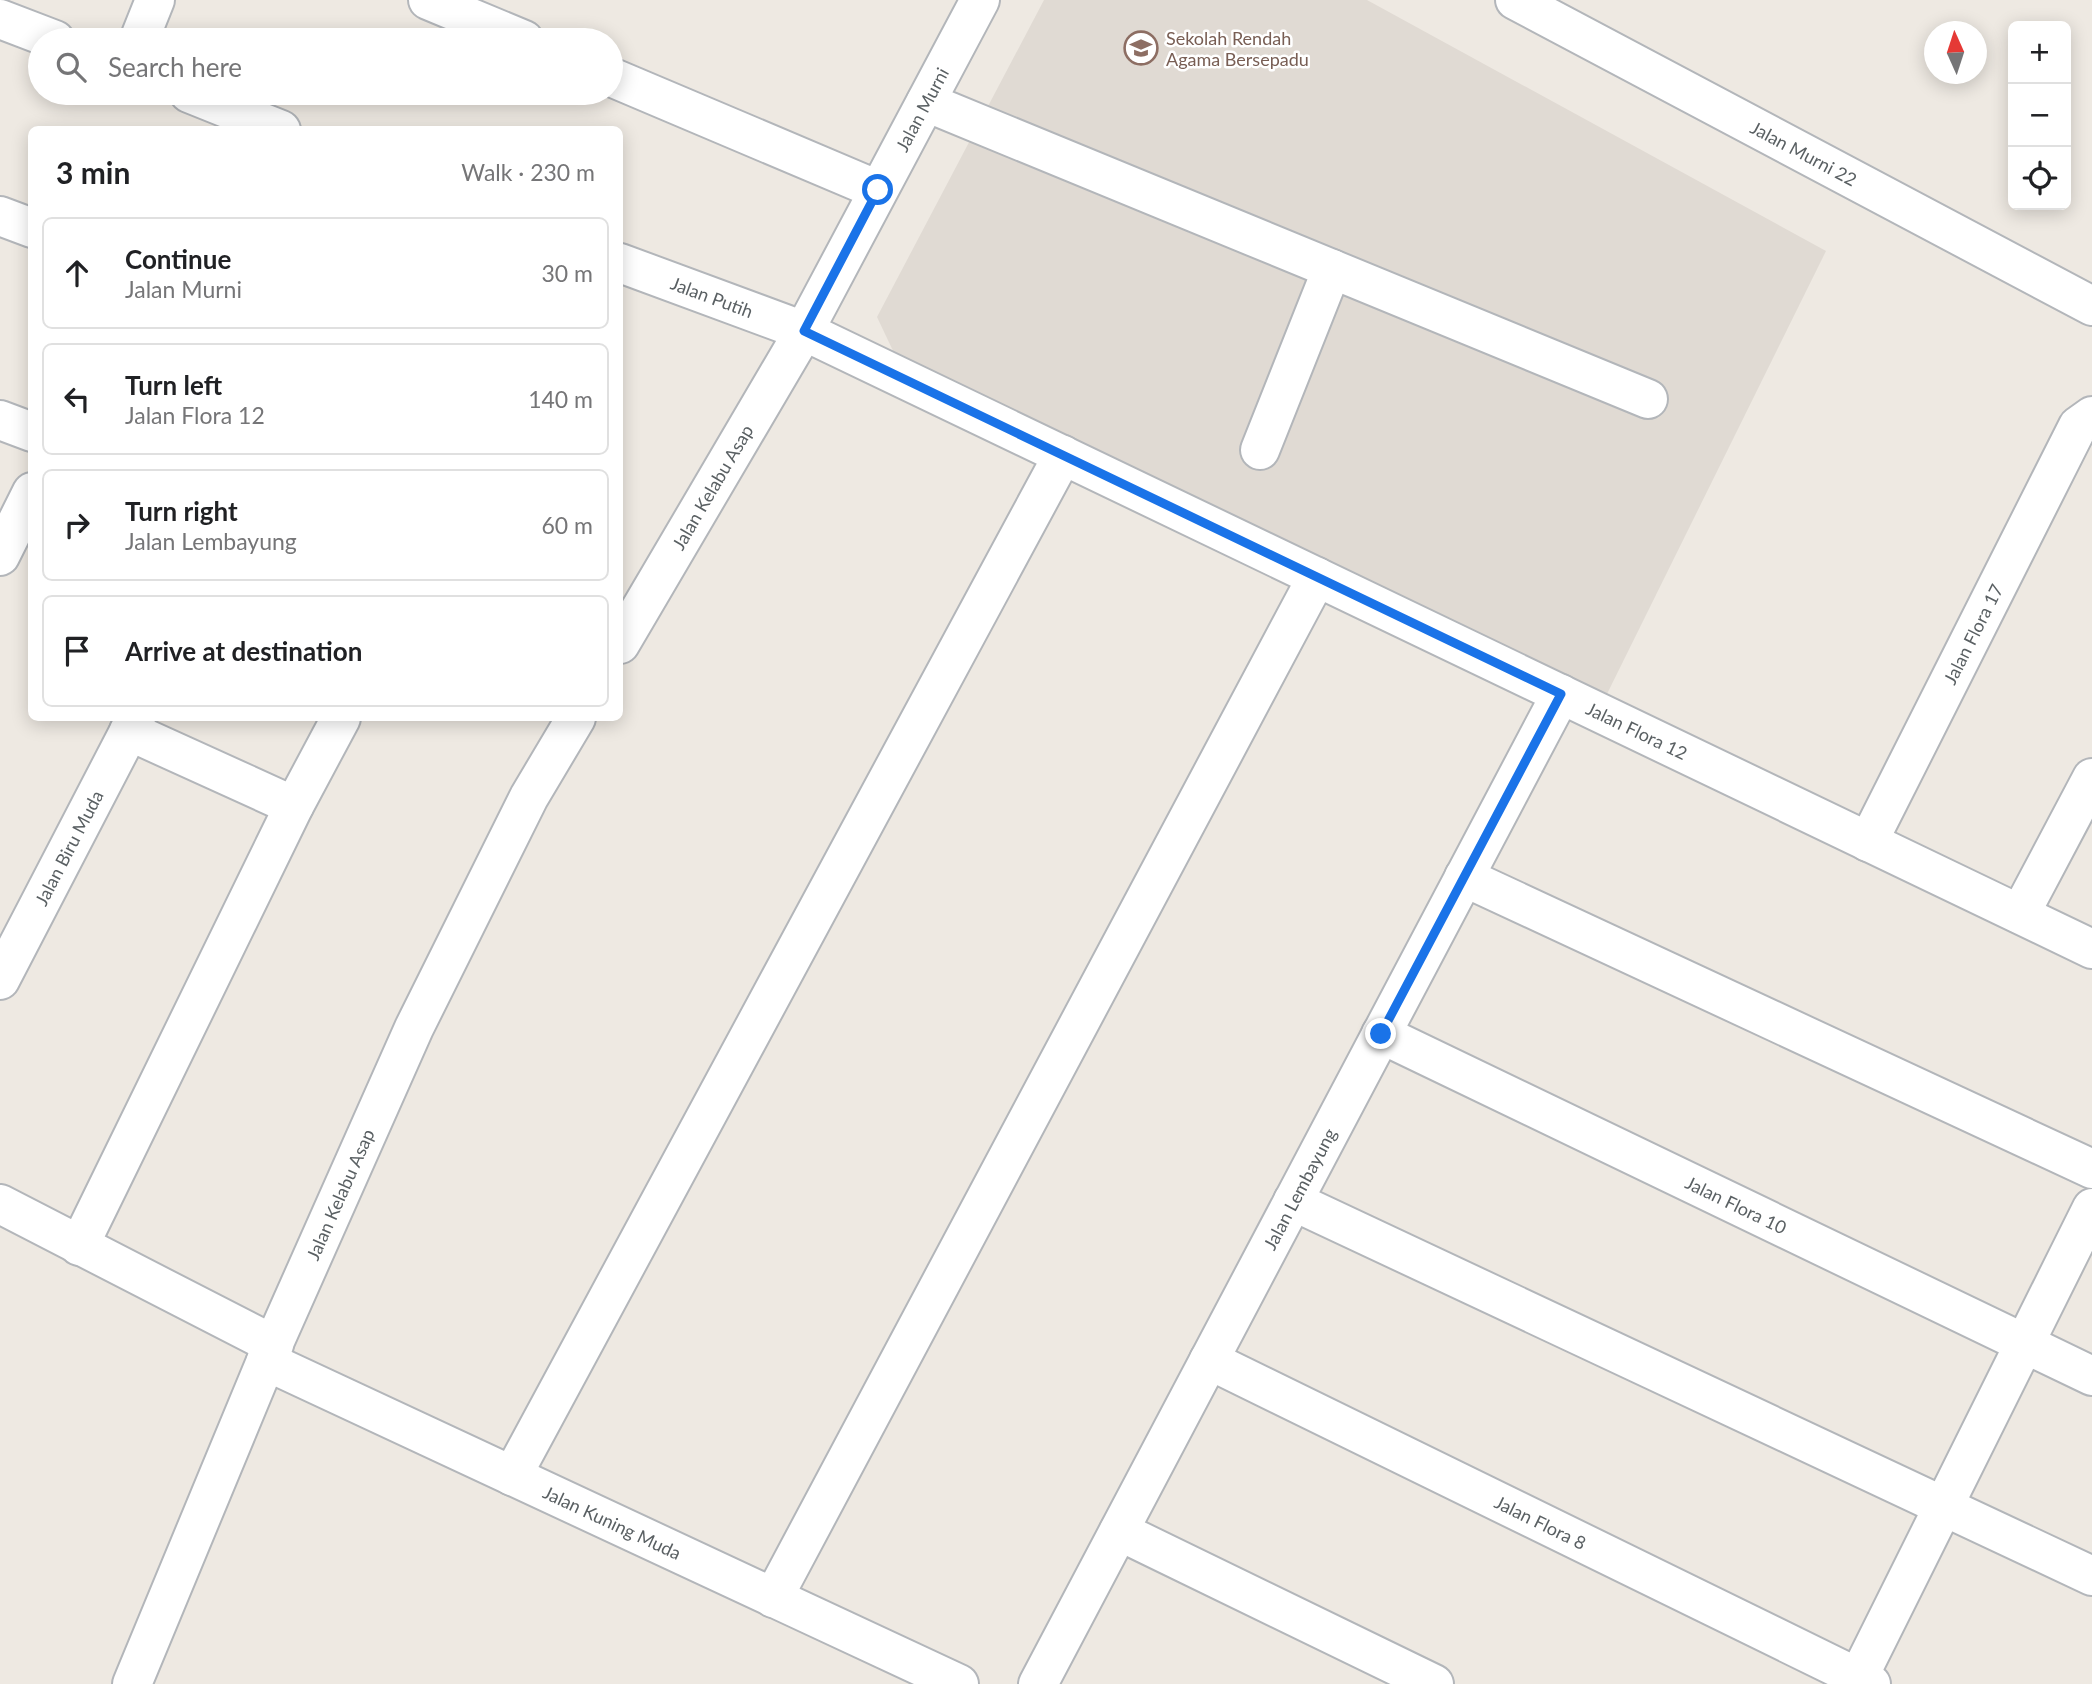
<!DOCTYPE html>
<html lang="en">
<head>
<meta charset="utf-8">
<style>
  :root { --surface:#fff; --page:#f6f6f6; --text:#202124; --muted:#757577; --line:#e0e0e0 }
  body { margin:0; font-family:Lato,sans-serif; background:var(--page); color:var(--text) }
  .controls { position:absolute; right:21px; top:21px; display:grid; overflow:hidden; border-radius:10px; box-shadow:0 4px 18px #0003 }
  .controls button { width:63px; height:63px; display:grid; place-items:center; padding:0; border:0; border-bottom:2px solid var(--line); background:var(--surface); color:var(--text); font:35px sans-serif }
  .compass { position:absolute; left:1924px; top:21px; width:63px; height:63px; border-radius:50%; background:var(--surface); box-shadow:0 4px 18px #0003; rotate:357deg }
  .stop { position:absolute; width:21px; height:21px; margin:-16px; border:5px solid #1a73e8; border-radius:50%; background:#fff }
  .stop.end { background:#1a73e8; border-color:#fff; box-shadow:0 2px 7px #0008 }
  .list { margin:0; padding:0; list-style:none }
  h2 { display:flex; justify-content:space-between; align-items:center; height:91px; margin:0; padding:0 28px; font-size:30px }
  h2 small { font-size:23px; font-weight:400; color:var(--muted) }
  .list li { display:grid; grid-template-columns:46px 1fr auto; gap:21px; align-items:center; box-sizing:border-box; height:112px; margin:0 14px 14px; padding:0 14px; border:2px solid var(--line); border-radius:10px }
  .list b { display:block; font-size:26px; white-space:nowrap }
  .list p { margin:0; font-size:23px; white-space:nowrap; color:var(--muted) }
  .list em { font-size:23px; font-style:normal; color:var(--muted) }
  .icon { flex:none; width:38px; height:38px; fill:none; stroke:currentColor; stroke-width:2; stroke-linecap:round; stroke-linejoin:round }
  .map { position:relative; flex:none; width:2092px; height:1684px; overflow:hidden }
  .search { position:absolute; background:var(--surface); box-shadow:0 4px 18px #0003; left:28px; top:28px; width:595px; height:77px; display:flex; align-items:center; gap:18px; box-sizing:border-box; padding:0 24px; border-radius:38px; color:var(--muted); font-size:26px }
  .panel { position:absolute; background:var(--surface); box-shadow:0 4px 18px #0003; left:28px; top:126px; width:595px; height:595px; border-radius:10px }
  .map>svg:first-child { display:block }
</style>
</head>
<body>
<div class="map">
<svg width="2092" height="1684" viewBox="0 0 2092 1684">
  <rect width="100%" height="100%" fill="#eee9e2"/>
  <path fill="#e0dad3" d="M1044,0h323l459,251 -222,449 -709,-345 -18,-38z"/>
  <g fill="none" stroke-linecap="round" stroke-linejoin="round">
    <defs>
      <g id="minor">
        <path d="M428,0l96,40"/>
        <path id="s1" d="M1515,0l577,306"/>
        <path d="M0,19l55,21"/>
        <path d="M139,40l16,-40"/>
        <path d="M611,77l267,113"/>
        <path d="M189,93l92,37"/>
        <path d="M926,102l722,297"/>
        <path d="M0,216l32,12"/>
        <path id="s2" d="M620,263l184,68 1288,618"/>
        <path d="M0,420l32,12"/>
        <path d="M1260,450l72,-181"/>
        <path d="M0,556l32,-64"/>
        <path id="s3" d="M620,644l184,-313 176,-331"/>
        <path d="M129,731l165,75"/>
        <path id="s4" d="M1868,842l210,-416 14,-10"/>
        <path d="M1464,877l628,292"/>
        <path d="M2020,914l72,-136"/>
        <path id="s5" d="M0,980l136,-262"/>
        <path id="s6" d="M1381,1034l711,342"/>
        <path d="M1293,1201l799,375"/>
        <path d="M0,1204l274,141"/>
        <path d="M79,1246l215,-440 47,-88"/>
        <path id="s7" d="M1209,1360l662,324"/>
        <path id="s8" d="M266,1361l693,323"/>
        <path d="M512,1476l551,-1021"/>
        <path d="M1119,1531l315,153"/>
        <path d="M773,1598l544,-1021"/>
        <path id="s9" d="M132,1684l134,-323 148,-333 115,-231 47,-79"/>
        <path id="s10" d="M1038,1684l523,-990"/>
        <path d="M1855,1684l237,-476"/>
      </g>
    </defs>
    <use href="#minor" stroke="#b3b6ba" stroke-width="42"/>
    <use href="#minor" stroke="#fff" stroke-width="38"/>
  </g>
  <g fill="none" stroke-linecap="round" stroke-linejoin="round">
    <path stroke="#1a73e8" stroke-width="9" d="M878,190l-74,141 757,363 -180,340"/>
  </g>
  <defs>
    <symbol id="school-ring" viewBox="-11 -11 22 22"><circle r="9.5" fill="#fff" stroke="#8d6e63" stroke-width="1.5"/><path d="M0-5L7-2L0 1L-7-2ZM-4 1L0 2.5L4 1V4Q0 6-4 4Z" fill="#8d6e63"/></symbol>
  </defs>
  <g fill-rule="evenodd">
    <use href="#school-ring" x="1122" y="29" width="38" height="38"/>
  </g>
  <g text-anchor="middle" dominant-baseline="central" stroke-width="5" stroke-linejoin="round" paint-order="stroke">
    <g font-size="18" fill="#785e54" stroke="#fff" text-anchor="start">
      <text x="1166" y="38">Sekolah Rendah<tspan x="1166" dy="21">Agama Bersepadu</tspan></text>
    </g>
    <g font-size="18" fill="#5a6063" stroke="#fff">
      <text stroke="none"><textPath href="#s3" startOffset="614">Jalan Murni</textPath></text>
      <text stroke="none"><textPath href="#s1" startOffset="327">Jalan Murni 22</textPath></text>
      <text stroke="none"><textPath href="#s2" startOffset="98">Jalan Putih</textPath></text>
      <text stroke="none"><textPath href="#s3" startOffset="182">Jalan Kelabu Asap</textPath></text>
      <text stroke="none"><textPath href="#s4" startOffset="233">Jalan Flora 17</textPath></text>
      <text stroke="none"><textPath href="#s2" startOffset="1120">Jalan Flora 12</textPath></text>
      <text stroke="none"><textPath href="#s5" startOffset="149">Jalan Biru Muda</textPath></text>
      <text stroke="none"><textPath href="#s10" startOffset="560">Jalan Lembayung</textPath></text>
      <text stroke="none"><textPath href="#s9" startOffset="532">Jalan Kelabu Asap</textPath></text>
      <text stroke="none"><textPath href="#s6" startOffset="394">Jalan Flora 10</textPath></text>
      <text stroke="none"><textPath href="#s7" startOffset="369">Jalan Flora 8</textPath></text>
      <text stroke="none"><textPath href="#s8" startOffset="382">Jalan Kuning Muda</textPath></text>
    </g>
  </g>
</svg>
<div class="controls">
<button>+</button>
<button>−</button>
<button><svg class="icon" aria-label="locate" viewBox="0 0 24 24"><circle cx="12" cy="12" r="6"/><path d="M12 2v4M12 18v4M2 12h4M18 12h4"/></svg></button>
</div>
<svg class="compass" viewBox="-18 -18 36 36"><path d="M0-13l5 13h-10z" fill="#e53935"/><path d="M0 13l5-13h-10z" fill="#757577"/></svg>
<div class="stop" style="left:878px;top:190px"></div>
<div class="stop end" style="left:1381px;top:1034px"></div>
<div class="search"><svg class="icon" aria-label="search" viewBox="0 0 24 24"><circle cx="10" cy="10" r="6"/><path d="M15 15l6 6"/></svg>Search here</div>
<section class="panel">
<h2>3 min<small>Walk · 230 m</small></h2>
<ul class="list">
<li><svg class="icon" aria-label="ahead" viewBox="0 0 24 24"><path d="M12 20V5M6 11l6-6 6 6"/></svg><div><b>Continue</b><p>Jalan Murni</p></div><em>30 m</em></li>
<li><svg class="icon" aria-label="left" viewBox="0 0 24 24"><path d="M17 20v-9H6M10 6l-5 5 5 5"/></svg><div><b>Turn left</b><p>Jalan Flora 12</p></div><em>140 m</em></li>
<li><svg class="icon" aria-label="right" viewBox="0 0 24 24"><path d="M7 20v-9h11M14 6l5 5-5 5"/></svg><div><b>Turn right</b><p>Jalan Lembayung</p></div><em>60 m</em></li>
<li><svg class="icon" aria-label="arrive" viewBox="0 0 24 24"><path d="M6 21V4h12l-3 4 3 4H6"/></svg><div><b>Arrive at destination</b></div></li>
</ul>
</section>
</div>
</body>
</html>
